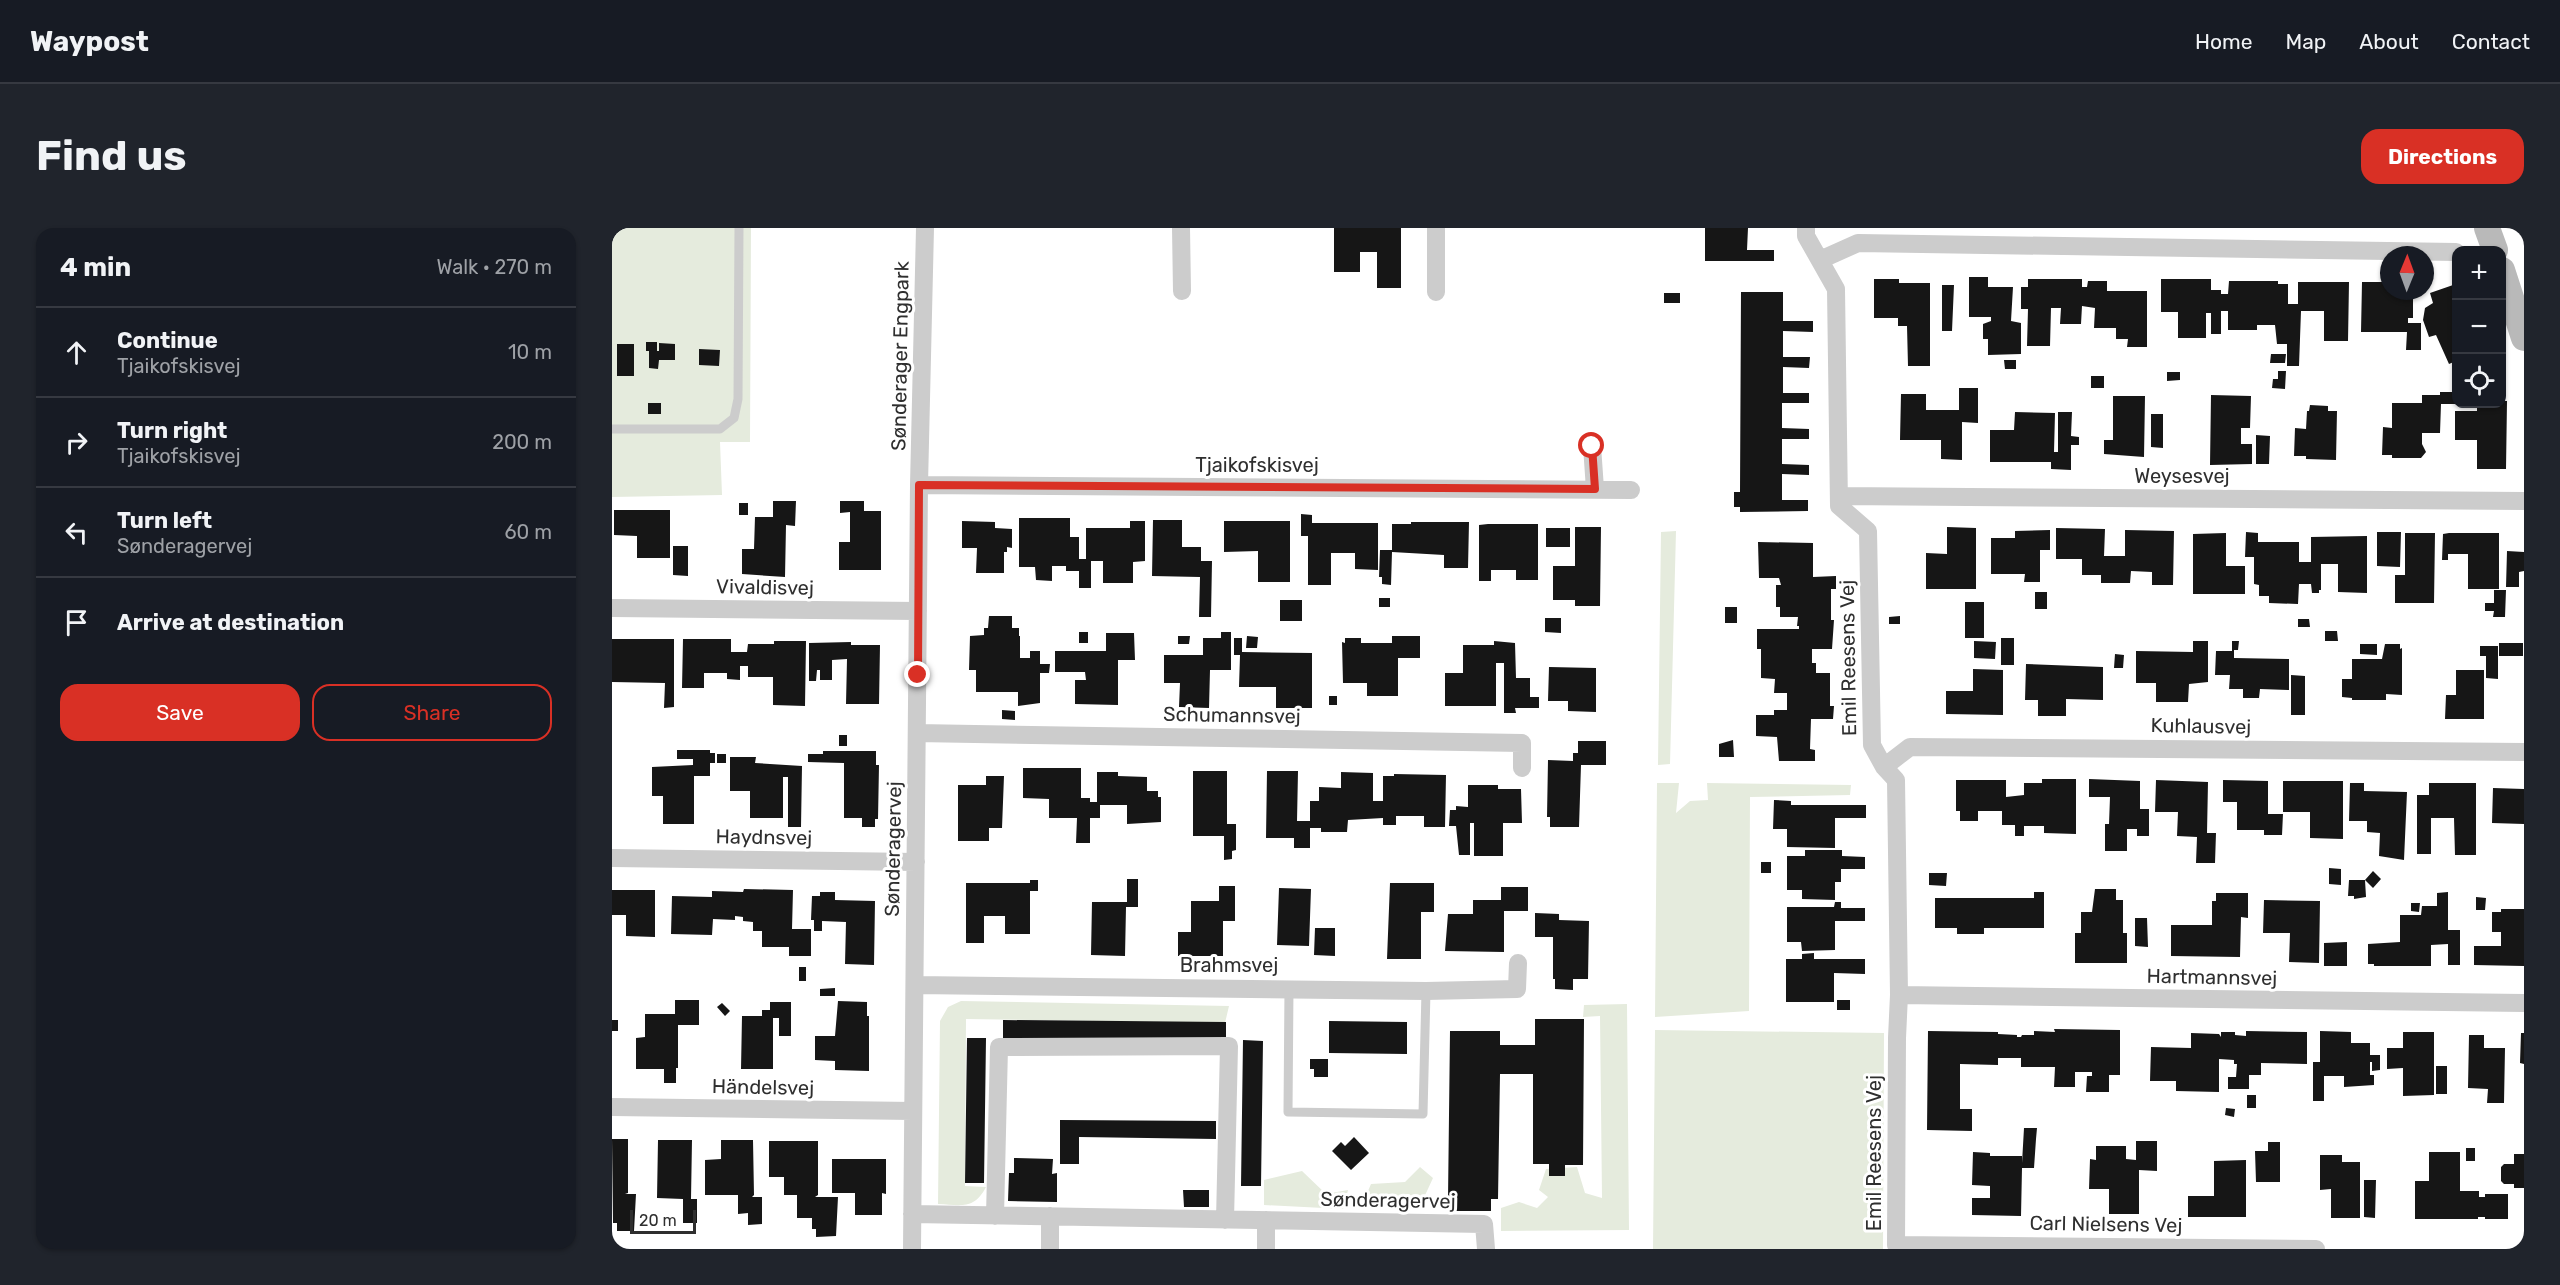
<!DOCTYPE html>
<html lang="en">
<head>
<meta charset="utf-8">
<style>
  :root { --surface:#171b24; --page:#20242c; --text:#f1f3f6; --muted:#9ea1a6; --line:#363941; --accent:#d93025 }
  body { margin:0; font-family:Rubik,sans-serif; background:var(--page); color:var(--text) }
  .controls { position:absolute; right:18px; top:18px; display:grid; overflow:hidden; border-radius:12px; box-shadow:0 2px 4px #0004 }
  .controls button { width:54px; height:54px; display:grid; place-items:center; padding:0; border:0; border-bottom:2px solid var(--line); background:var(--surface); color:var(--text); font:30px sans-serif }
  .compass { position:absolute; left:1768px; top:18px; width:54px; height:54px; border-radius:50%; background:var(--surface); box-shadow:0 2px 4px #0004; rotate:1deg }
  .scale { position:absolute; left:18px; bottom:15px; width:66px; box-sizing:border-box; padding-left:6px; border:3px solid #2f2f2f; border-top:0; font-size:16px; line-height:21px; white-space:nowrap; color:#2f2f2f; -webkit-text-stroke:4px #fff; paint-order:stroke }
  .stop { position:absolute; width:18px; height:18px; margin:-14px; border:4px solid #d93025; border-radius:50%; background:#fff }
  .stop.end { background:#d93025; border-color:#fff; box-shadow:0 2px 6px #0008 }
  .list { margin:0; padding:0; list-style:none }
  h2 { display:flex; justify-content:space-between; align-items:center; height:78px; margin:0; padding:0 24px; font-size:26px }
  h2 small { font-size:20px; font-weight:400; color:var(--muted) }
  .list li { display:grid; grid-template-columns:39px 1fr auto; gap:18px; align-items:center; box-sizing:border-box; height:90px; padding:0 24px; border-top:2px solid var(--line) }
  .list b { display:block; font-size:22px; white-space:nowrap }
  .list p { margin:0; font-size:20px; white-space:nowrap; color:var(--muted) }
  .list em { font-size:20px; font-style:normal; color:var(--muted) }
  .actions { display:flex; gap:12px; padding:18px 24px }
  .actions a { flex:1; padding:14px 0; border:2px solid var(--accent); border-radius:18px; text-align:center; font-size:21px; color:var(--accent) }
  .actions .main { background:var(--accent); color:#fff }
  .icon { flex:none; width:33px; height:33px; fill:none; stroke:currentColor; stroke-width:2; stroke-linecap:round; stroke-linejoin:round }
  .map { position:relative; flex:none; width:1912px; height:1021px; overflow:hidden; border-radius:18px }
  header { display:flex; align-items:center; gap:36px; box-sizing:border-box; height:84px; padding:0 30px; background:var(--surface); border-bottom:2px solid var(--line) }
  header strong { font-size:28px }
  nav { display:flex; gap:33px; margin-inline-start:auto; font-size:21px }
  .intro { display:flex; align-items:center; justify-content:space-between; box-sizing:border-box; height:144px; padding:0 36px }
  h1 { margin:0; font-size:42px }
  .button { padding:15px 27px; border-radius:18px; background:var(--accent); color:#fff; font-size:21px; font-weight:700 }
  main { display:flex; gap:36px; padding:0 36px }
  aside { flex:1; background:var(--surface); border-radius:18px; box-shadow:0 2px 4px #0004 }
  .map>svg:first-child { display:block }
</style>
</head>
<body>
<header>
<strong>Waypost</strong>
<nav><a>Home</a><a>Map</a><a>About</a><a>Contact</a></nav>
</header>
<div class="intro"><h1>Find us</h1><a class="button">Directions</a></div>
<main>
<aside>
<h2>4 min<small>Walk · 270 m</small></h2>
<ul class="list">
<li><svg class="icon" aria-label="ahead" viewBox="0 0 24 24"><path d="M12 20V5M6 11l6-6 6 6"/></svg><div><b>Continue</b><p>Tjaikofskisvej</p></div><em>10 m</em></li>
<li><svg class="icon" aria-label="right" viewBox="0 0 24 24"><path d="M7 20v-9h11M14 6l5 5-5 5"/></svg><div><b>Turn right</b><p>Tjaikofskisvej</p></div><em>200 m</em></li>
<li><svg class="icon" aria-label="left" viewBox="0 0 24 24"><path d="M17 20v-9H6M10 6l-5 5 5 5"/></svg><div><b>Turn left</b><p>Sønderagervej</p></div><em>60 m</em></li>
<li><svg class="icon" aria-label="arrive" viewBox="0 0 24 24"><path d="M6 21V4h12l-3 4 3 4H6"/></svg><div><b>Arrive at destination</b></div></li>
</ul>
<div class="actions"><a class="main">Save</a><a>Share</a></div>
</aside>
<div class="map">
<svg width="1912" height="1021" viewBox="0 0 1912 1021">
  <rect width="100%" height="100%" fill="#fff"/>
  <path fill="#e5ebdd" d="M0,0h139l-1,214h-30l2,53 -110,2z
    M1064,303l-6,233 -12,1 3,-233z
    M1045,555h22l-3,30 14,-12 18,-1 -1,-17 144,2 -1,10 -100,2 -1,214 -94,6z
    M349,773l268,5 -4,17 -259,-4 -1,167 21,1c-12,23 -25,18 -48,17l2,-183 8,-14z
    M1015,776l2,226 -128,1v-23l18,-6 18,6 11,-11 -9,-7 7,-21 31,-2 8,26 17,5 -2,-182 -17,1 1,-12z
    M1043,802l229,3 -1,216h-230z
    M808,939l13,11 -12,26 -59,1 9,-21 34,-2z
    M690,943l24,23 22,-4 -5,19 -79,-4v-25z"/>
  <path fill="#161616" d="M722,0h67v60h-24v-36h-17v20h-26z
    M1093,0h43l-1,22h27v11h-69z
    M1357,49h19v10h25l-2,34 10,2v31l-33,1v-16h-5v-15l8,-3v-4h-22z
    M1262,51h25v4h31v83h-22l-1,-40h-9v-8h-24z
    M1416,51h54v8h5l1,-6h19v10h40v56h-20l1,-8h-12v-11h-22l1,-20 -13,-2 -1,18h-21l1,-16h-10l-1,38h-23l1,-37h-7v-22h7z
    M1549,51h50v11h10v4h7l1,-13h49v3h10v20h10v-22h51l-1,59h-24v-30h-23l-2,55h-12v-22h-10l-2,-19h-18v5h-29v-19h-7v23h-10v-21h-5v25h-28v-26h-17z
    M1750,54h27v9h24v27h-5v5h13v27h-15l1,-18h-46z
    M1844,56v77l-7,3 -13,-29 -7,2 -6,-17 2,-12 8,-5 -3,-10z
    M1330,57h12l-2,46h-10z
    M1129,64h42v29h30v11l-30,-1v26h27l-1,11 -26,-1v26h26v10h-27v25l27,1v10h-27v25l27,1v10l-27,-1v26h26v11l-68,1v-5h-6v-15h6z
    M1052,65h16v10h-16z
    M34,114h11v9h2v-8l16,1v16h-16l-1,9 -9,-1v-17h-3z
    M5,116h17v32h-17z
    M87,121l21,1 -1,16 -20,-1z
    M1659,126h15l-1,9h-15z
    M1392,132h12v9h-11z
    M1666,143h8l-1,18 -13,-1 1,-9h5z
    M1555,144h13v8l-13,1z
    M1479,148h13v12h-13z
    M1347,160h19v35l-16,-1v38l-21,-1v-19h-41l1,-46h25v16h33z
    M1828,164h16v12h-15l-1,29h-18v11l4,8 -5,6h-29v-3h-10l1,-28 9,1v-25h30v-8h18z
    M1599,167l40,1 -1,32h-9v16h11v20l-42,1z
    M1501,168h32l-1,61 -40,-3v-14h9z
    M1890,173h5l-1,68h-29v-29h-22v-29h22v-7h25z
    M36,175h13v11h-13z
    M1698,177l18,1v5h9l-1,49 -30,-1v-3h-12l1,-28 11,1 1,-18h2z
    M1403,184l40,1 -1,39h4v-40h14l-1,24 8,1v8h-8v25l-20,-1v-7h-61v-32h24z
    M1539,186h12v34l-12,-1z
    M1644,207l14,1 -1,28h-13z
    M161,273h23l-1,25 -9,-1 -1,52 -43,-3v-25h12l1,-32h18z
    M228,273h24v10h17v59h-42v-28h11v-30l-10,1z
    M127,275h9v12h-9z
    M2,282h56v48h-33v-22l-23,-1z
    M689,286l11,1v8h66v47l-23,-1v-16h-24v32h-23v-49h-7z
    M407,290h51v19h9v22h7v-31h44v-7h15v40l-12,1v21h-30v-22h-12v27h-12v-17h-13v-5h-14v15l-16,-1 -1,-13h-16z
    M541,292h29v27h19v14h11l-1,56h-12l1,-40 -48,-1z
    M350,293l33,1v6l17,1v19l-5,-1v5h-3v21h-28l1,-25h-15z
    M612,293h66v61h-32v-31l-34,1z
    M799,294h58l-1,46h-24v-13l-52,-3 -1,33 -9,-1v-7h-3l1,-27h12v-26h19z
    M876,296h50v56h-22v-10h-25v11h-12v-56z
    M963,299h26l-1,79h-25v-6h-22v-34h22z
    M1335,299l29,1v61h-50v-36l21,1z
    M934,300h24v19h-24z
    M1444,300l49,1 -1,27h21v-26l49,1 -1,54h-21v-13l-21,-1 -1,12h-29v-8h-19v-16h-26z
    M1438,302v20h-10v32h-16l1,-8h-34v-36h24v-7z
    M1634,304l12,1v9h41v20h12v-25l56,-1v57l-29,-1v-28h-17v26h-2v3h-7l-1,-9h-12l-1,20 -29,-1v-7h-10v-11l-5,-1v-27h-9z
    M1765,304h24l-1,35 -23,-1z
    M1614,305v33h19v28h-52v-60z
    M1793,305h30l-1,70h-39v-28h10z
    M1837,305h50v56h-31v-35h-20v6h-6l1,-26z
    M1146,314l55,1v34l23,-1v13h-5v31h3l-2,29h-20v14h4v10h14v33h4l-1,13h-22l-1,30 5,1v11h-36l-2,-24 -21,-1v-21h18v-5h13v-17h-13l1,-14 -14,-1v-29h-4v-20h42v-3h-2l1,-9h-18v-10h-4v-22h5l-2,-7h-20z
    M61,318h15v30l-15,-1z
    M1895,323l17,1v19l-5,1v15h-13z
    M1882,362h12l-1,27h-12l1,-6h-9v-8h9z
    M1423,364h12v17h-12z
    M767,370h11v9h-11z
    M668,372h22v21h-22z
    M1353,374h19v36h-19z
    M1113,379h12v16h-12z
    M377,388h23v12h7v8h1v22h10v-7h10v13h10l-1,9h-9v30l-22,3v-14h-42v-22h-7l1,-34 14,-1v-7h4z
    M1288,388v8h-11v-7z
    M933,390h16v15l-16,-1z
    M1686,391h11l1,8h-12z
    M1713,403h12l1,10h-13z
    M467,404h9v11h-9z
    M609,404h10v38h-21l-1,38 -30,-1 1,-24h-16v-28h39v-17h18z
    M494,405h28l1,27h-17v45l-43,-1v-24h11l-1,-8h-30v-21h51z
    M566,408h12l-1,8h-11z
    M635,408l11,1 -1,11h-11z
    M780,408h28v22h-22v38h-31v-13h-24l-1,-41 3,1v-5h16v5h31z
    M622,410h8v14l70,1v55h-36v-21h-37l1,-32h-6z
    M1389,410h13v27h-13z
    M0,411h62v68l-10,1 1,-25 -53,-1z
    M71,411h48v13h16l1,-8h26v-3h32l-1,65 -32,-1v-28h-25v-11h-8v14l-13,-1v-6h-23v15h-22z
    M882,413l21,2 1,35h14v19h9v11h-24l1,5h-12v-50h-8v43h-51v-33h18v-28h31z
    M1362,413l22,1 -1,17 -21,-1z
    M1581,413h15v41l-19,2 -1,18h-32v-19h-20v-32l57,1z
    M1620,413h7l-1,9h-4v8l55,1v31l-29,-1 -1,9h-16v-9h-14l1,-14h-15l1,-24h16z
    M239,414v3h29l-1,59h-33l1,-45 -15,1v20h-12v-10h-3l-1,11h-7v-38z
    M1887,415h24v13h-24z
    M1748,416h17v11l-17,-1z
    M1773,416h15v5l2,-1v47l-16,-1v6h-34v-2l-10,-1v-18h10v-20h30z
    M1868,418h18v33l-12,-1v-22h-6z
    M1503,426l9,1 -1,13h-9z
    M1414,436l77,3v33l-37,-1v17h-28v-16h-13z
    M937,439l47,1v44l-28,-1v-10h-20z
    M1361,441l30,1v45l-57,-1v-23h27z
    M1844,442h28v49h-39l1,-24h10z
    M1679,447l14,1v39h-14z
    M717,468h8v9h-8z
    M390,482l13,1v9l-13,-1z
    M227,507h8v11h-8z
    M1121,512l1,17h-15v-13z
    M966,513h28v24h-25l-2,62h-29v-10h-3l1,-57 25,1v-8h5z
    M65,522h33v3h5v10h-5v13h-16v48h-31v-28h-11v-29l41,-2v-6h-16z
    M211,523h53v14h3l-1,54h-3v8h-13v-9h-18v-55l-36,-1v-8h15z
    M105,526h9v9h-9z
    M118,529h26l-1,6 47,3 -1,61h-13v-50h-5v41h-33v-27h-20z
    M411,540h58v30h9v4h7v-30h21v4l29,1v14h11v6h3v25l-34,2v-19h-27v13h-10v25h-14l1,-25h-28v-19l-26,-1z
    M581,543h34v53h9v26l-4,1v8l-8,1v-24h-31z
    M655,543h31l-1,50h13v-20h9v-14l22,1v-16l32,1v28h10v-25h11v-2l52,1 -1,52h-21v-11h-28v9h-13v-7l-35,2 -1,12h-26v-4h-11v20h-16v-10h-28z
    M374,548h18l-2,52h-13v13h-31v-56h28z
    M1430,551h34v55l-32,-1v-7h-20v10h-9v-11h-13v-14h-24v10h-18v-10h-4v-31h50v17l18,-2v-12h18z
    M1477,551l51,2v28h9v27h-12v-7h-10v22h-22v-27h4l1,-27h-21z
    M1544,552l52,2 -1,51h9l-1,30h-19l1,-26 -20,-1 1,-24h-23z
    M1611,552l45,1v33h15l-1,21h-18v-5h-27v-28h-14z
    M1671,553h60v58l-33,-1v-26h-27z
    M1738,555h14v8l43,1 -3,68 -25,-4 1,-23 -13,-1v-11h-18z
    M1817,555h47v72h-21l-1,-37h-23v36h-14v-59h12z
    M856,557h30v4h23l1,34h-19v33h-29v-33h-4v32h-11l-3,-29h-7l1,-16h6v-4l12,1z
    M1881,560l31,1v35l-32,-1z
    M1162,572l17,1v4h75v13h-31v30l-48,-1v-18h-14z
    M1193,622h37v6l23,1v12h-24v13h-6v18l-33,-1v-9h-15v-34h18z
    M1149,634h10v11h-10z
    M1717,640l12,1v16l-12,-1z
    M1761,643l8,8 -8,9 -8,-8 1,17 -12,2v-3h-6l1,-16h16z
    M1317,645h18l-1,13 -17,-1z
    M515,651h11v28h-12l-1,49 -34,-1 1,-53h35z
    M418,652h8v11h-8v43h-25v-18h-21v27h-18v-60h64z
    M778,655h44v29h-13v47h-34z
    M607,658h16v35h-12v35h-45v-24h13v-31h28z
    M889,659h27v24h-24v41l-59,-1 3,-37h25v-14h28z
    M667,660l32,1 -2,57 -32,-1z
    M132,661l49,1 -1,39h19v27h-22v-9h-27v-16h-9v-9l-10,-1v-4l-8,-1v4l-22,-1 -1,16 -41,-1 1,-38 40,1v-6l31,1z
    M1483,661h21v11h7v33h4v30h-52v-30h6v-21h11z
    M0,662h43v47l-29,-1v-21h-14z
    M208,664h15v8l40,1 -1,64 -29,-1 1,-42 -24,-1v10h-8v-11h-3l1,-24h8z
    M1422,664h10v36h-60v6h-27v-6h-22v-30h99z
    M1836,664v38h12v35h-12v-21l-17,1v21h-57v-2h-6v-20l32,-2v-27h21l1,-9h15v-13z
    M1604,665h32v25l-7,-1 -1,40 -69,-1v-31h41v-24h4z
    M1864,669l10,1 -1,12h-9z
    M1652,672l56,1 -1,62 -30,-1 1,-29h-27z
    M1223,674h6v6h24v13h-30v29l-33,1 -1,-9h-14v-35h47z
    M1799,675h9l-1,9 -8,-1z
    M1889,681h23v57l-50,-1v-19h27v-14h-9v-20h9z
    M923,685l24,1v6l30,1 -1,58h-15v11l-18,-1v-10h-2v-42h-18z
    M1523,690h12l1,29 -13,-1z
    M703,700h20v28l-21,-1z
    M1735,714v24h-23v-23z
    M1202,725v6h51v15l-31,-1v29h-48v-43h16v-5z
    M187,739h7v14h-7z
    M223,760v8h-15v-7z
    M63,772h24v25h-21v43h-2v15h-12v-14h-28v-31l9,-1v-23h30z
    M1225,772h13v10h-13z
    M226,773l29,1v14h2v55l-34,-1v-9l-20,-1v-24h20z
    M158,774h21v34h-12v-18h-6v51h-32l1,-53h20v-6h8z
    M110,775l8,8 -5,5 -8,-9z
    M923,791h49l-1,146h-18v11h-16v-12h-16v-90h-33l-2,125h-7v12h-37v-12h-6l2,-168h50v14h35z
    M0,792h6v11h-6z
    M391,792l223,2v19l-223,-2z
    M717,793l78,1v32l-78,-1z
    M1442,801l66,1v45h-11v17h-23l1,-16h5v-4h-17v15h-21l1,-20h-34v-9h-23v7l-38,-1v45h12v22l-45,-1 1,-99 70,1v2l19,1v2h4l1,-2h12v-4l21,1z
    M1634,803l61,1v32l-46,-1v12h-12v14h-21v-12h8l1,-13h-3v-4l-15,-1v33l-43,-1v-10h-26l1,-34 40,1v-15l28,1 2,3v-5h14v3l11,1z
    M1708,803l31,1v11h19v12h10v15l-8,1v-9h-2v13h4v10l-30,2v-11h-20v25h-11v-39h7z
    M1791,804h31v63l-31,1v-28l-16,1v-21h16z
    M1909,805h3v31l-4,-1z
    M1857,807h15v13h21l-1,55h-17l1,-14 -20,-1z
    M355,810h19l-2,145h-19z
    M631,812l20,1 -2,145h-20z
    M698,831h18v18h-14v-8h-4z
    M1824,838h11v28h-11z
    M1635,867h9v13h-9z
    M1614,880l9,1 -1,8 -9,-2z
    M448,892l156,1v18l-137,-2v27h-19z
    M1412,900h13l-1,11 -2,29h-12l-1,48 -49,-1v-17h18v-12l-18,-1 1,-33 17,1v3h32v7z
    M742,909l15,16 -18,17 -19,-19 9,-9 4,4z
    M0,911h16v54l-3,1h11l-2,37h-17v-8h-4z
    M46,912h34l-1,59h6v24h-14v-24l-26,-1z
    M109,912h32l1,55 -2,2h10v27l-14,1v-12l-10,1v-19h-33v-35l16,-1z
    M157,913h49v54l-3,2h23l-2,39 -20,1v-8h-4v-11h-15v-23h-13v-18h-15z
    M1524,913h21v30l-18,-1v44h-30v-25h-20l1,-30 6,1v-14h30v13l10,1z
    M1656,914h12v40h-24l-1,-31h13z
    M1854,920h9v13h-9z
    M1817,924h31v39h19v6h6v-3h23v25h-23v-2h-7v2h-63v-38h14z
    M1902,926h10v34h-10v-4h-10l-3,-3v-14l3,-3h10z
    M1708,927h22v7h18v56h-29v-29l-11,1z
    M402,930l39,1 -1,15 5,-1v29l-49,-1 1,-28h5z
    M220,931h54v35l-4,-1v22h-27v-22h-23z
    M1634,932v57h-58v-21h26v-35z
    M1752,952h12l-1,38 -11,-1z
    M571,962h26v17h-25z"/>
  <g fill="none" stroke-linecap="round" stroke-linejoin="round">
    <path stroke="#ccc" stroke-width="9" d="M0,201h108l14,-11 4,-19 1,-171
      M677,760l-1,124 135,2 3,-123"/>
    <path stroke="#ccc" stroke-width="18" d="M569,0l1,63
      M1194,0v8l30,53 3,217 29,25 4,214 12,22 12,13 3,215 -2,43 -1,207 420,4
      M1208,32l38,-17 598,9
      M824,64v-64
      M980,218l3,43
      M307,257l712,5
      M1227,268l685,5
      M0,380l306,3
      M305,505l605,10v25
      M1272,539l26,-20 614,5
      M0,630l304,4
      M303,757l511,6 91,-2 1,-26
      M1287,767l625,8
      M0,879l301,4
      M300,986l572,10 2,25
      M383,988l4,-169 230,-1 -4,174
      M300,1021l7,-764 6,-257
      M438,1021v-33
      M654,1021v-29"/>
    <path stroke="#b9b9b9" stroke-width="26" d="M1875,0l8,22
      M1890,42l22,68"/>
  </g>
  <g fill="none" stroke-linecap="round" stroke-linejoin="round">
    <path stroke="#d93025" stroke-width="8" d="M306,447l1,-190 676,4 -3,-43"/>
  </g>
  <g text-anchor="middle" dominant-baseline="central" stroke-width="6" stroke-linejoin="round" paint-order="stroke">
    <g font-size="20" fill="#2f2f2f" stroke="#fff">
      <text transform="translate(288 128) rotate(-89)">Sønderager Engpark</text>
      <text x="645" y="237">Tjaikofskisvej</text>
      <text x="1570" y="248">Weysesvej</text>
      <text transform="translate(153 359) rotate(1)">Vivaldisvej</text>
      <text transform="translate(1236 430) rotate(-91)">Emil Reesens Vej</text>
      <text transform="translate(620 487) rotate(1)">Schumannsvej</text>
      <text transform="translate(1589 498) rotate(1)">Kuhlausvej</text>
      <text transform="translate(152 609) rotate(1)">Haydnsvej</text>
      <text transform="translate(281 621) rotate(-89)">Sønderagervej</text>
      <text x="617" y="737">Brahmsvej</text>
      <text transform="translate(1600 749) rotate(1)">Hartmannsvej</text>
      <text transform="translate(151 859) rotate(1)">Händelsvej</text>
      <text transform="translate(1262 925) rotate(-90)">Emil Reesens Vej</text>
      <text transform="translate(776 972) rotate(1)">Sønderagervej</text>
      <text transform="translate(1494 996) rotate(1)">Carl Nielsens Vej</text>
    </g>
  </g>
</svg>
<div class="controls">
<button>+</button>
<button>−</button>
<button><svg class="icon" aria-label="locate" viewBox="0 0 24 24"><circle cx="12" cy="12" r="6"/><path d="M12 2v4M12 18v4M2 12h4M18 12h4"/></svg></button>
</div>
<svg class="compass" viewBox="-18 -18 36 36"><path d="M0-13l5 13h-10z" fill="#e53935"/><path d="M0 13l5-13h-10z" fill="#9ea1a6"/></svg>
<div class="scale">20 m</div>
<div class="stop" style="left:980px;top:218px"></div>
<div class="stop end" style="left:306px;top:447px"></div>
</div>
</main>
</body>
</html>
